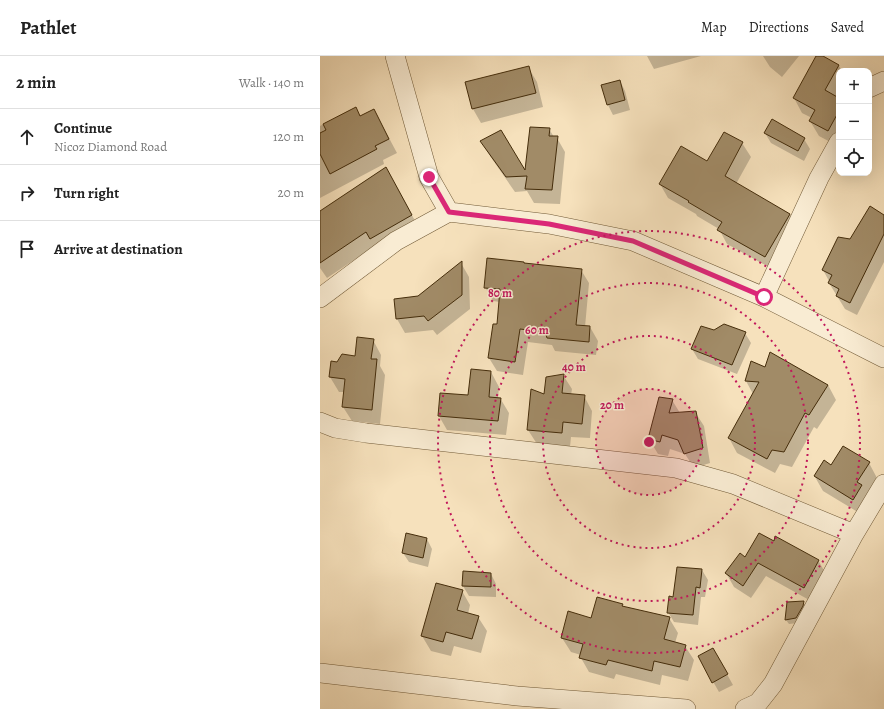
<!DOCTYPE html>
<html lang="en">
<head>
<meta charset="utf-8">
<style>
  :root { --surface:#fff; --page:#f6f6f6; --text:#222; --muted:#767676; --line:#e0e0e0 }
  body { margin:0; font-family:Alegreya,serif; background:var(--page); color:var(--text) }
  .controls { position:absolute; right:12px; top:12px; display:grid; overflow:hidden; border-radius:8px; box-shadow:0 4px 16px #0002 }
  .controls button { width:36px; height:36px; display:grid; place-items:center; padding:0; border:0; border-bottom:1px solid var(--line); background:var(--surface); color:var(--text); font:20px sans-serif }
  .stop { position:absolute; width:12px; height:12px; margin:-9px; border:3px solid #db2777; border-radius:50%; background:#fff }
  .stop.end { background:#db2777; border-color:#fff; box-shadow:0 1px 4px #0008 }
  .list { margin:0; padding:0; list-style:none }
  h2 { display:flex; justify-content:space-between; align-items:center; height:52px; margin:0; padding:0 16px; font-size:17px }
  h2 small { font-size:13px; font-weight:400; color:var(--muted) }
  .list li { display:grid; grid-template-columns:26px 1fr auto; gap:12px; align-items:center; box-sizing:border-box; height:56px; padding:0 16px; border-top:1px solid var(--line) }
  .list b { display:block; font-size:15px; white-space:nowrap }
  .list p { margin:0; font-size:13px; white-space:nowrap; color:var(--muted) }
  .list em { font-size:13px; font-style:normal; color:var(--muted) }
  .icon { flex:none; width:22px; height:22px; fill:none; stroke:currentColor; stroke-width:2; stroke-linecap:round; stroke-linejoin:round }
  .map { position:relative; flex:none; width:564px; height:653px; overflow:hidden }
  header { display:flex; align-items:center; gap:24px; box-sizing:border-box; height:56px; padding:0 20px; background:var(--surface); border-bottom:1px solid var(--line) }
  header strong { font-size:19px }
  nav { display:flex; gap:22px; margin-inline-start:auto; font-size:14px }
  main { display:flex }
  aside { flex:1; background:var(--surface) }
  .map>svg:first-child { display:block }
</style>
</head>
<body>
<header>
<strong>Pathlet</strong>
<nav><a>Map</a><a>Directions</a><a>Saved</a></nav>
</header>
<main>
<aside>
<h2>2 min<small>Walk · 140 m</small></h2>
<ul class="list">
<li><svg class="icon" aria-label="ahead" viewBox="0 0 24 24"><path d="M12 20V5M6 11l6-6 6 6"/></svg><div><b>Continue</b><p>Nicoz Diamond Road</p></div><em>120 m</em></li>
<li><svg class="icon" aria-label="right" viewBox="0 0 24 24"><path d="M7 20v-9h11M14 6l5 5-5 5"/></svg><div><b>Turn right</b></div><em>20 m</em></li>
<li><svg class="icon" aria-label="arrive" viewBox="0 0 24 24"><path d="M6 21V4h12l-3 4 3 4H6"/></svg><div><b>Arrive at destination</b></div></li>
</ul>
</aside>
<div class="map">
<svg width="564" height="653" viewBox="0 0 564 653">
  <rect width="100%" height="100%" fill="#f6e1bc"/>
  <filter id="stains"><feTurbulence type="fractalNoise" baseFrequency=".005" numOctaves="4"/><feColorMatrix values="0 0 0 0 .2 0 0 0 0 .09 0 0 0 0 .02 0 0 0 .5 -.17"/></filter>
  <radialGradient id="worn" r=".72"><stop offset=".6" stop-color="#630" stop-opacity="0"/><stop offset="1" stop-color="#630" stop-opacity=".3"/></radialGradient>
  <path fill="#0003" d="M327,0h54l-47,13z
    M443,0h36l-17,21 -12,-10z
    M502,0l17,10 3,5h-3v24l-2,3 2,1v41l-3,5 -17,-9 -9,-15 2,-3 -10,-5 -8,-15z
    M208,11l9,15 6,25 -62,16 -8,-14z
    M300,25l5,10 5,19 -17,5 -5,-10 -6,-19z
    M36,52l4,9 14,-7 23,43 -14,7 1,4 -64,34v-72z
    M229,73l5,8 3,1 8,14 -5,52 -26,-1 -7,-12 -12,1 -25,-36 -8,-14 43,31z
    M445,77l39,6 6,10 -6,12 -33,-18z
    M422,87l9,14 -15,27 54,30 8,15 -24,41 -47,-26 -8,-15 -22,-13 -1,-2 -28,-16 -8,-14 48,-22z
    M74,126l26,48 -45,16 -48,32 -7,-10v-56z
    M564,160v46l-27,53 -12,-6 -16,-26v-2l-6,-11 27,-30z
    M141,207l8,14 1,32 -33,26 -4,-5 -28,3 -8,-14 21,-22z
    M204,208l57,6 8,13 -4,44h5l8,14 -2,14 -41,-4 -3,-6 -24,-3 -5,33 -26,-4 -8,-13 9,-33 2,-23 -7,-1 -8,-14z
    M394,275l31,2 6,10 -14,31 -39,-15 -6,-10z
    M53,284l8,15 -1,11 5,9 -5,49 -28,-3 -9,-14 2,-15h-6l-9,-15 8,-14 18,-6z
    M432,307l13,5 63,17 8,15 -19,29 -3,-2 -22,40 -12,-3 -5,9 -38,-20 -8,-15 24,-44 -7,-13z
    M171,316l8,15 -1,11h2l9,15 -3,22 -59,-5 -8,-14 30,-20z
    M243,319l9,14 -1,6 13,1 8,15 -2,27 -19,-1 -1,10 -33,-3 -9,-14 17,-35z
    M352,344l8,13 15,-1 9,14 6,37 -16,5 -9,-14 -15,-5 -2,7 -10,-2 -9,-15z
    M504,405l8,5 37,-3 8,15 -10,17 -6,19 -38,-23 -8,-14z
    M107,483l5,10 -4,18 -19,-5 -6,-9z
    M455,487l43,17 8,14 -15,27 -45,-25 -15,22 -17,-11 -8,-14 20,-15z
    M382,514l6,10 -3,17h-4l-3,28 -24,-3 -6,-10 6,-14z
    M171,518l5,10v13l-27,-1 -6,-10z
    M142,535l8,14 -2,9 10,3 9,14 -6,22 -27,-7 -3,10 -20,-5 -9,-15z
    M483,546l3,4 -8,17 -9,1 -3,-4z
    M302,549l1,2 46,11 9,15 -3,10 10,3 9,14 -6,21 -26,-6 -2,10 -44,-11 -2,5 -25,-7 -8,-14v-3l-10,-3 -9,-14 30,-19z
    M393,593l20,36 -14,7 -20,-35z"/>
  <path fill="#a18b67" stroke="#452d0b" d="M496,0h7l16,9 -14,25 14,8v13l-11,20 -19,-10 6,-11 -22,-12z
    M209,10l7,27 -64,16 -7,-27z
    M300,24l5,20 -18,5 -6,-20z
    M36,51l4,9 14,-7 15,30 -14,7 2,3 -47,25 -10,-20v-21l6,-3 -3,-6z
    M452,63l33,19 -7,13 -34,-18z
    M210,71l20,1 -1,8h9l-6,54 -27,-1 2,-13 -21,1 -26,-36 21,-11 24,40z
    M404,76l19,10 -18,34 65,38 -25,43 -48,-27 5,-8 -34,-20 1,-1 -30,-17 22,-38 26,15z
    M66,111l26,48 -42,24 -4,-7 -46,31v-52z
    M550,150l14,9v19l-34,69 -14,-7 3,-7 -11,-6 4,-8 -10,-5 16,-33 12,2z
    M167,202l37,4v1l58,6 -6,56 14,1 -1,16 -42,-4 -2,-6 -25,-3 -5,33 -27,-4 5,-34h4l3,-35 -16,-1z
    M142,205v34l-34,26 -4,-5 -28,3 -2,-20 24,-3z
    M404,268l22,8 -14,33 -41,-16 10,-23 13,4z
    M37,281l17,2 -3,20h6l-5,51 -30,-3 3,-28 -16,-2 2,-16 6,1 5,-8 13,2z
    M450,296l58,33 -19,30 -4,-2 -21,39 -12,-2 -5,9 -39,-21 31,-56 -14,-1 6,-20 14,6z
    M151,313l20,2 -2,26 12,1 -3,23 -60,-5 2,-23 28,2z
    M244,318l-2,19 23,2 -3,29 -19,-2 -1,11 -35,-3 4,-41 13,5 2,-17z
    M339,341l14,2 -4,14 27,-2 7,37 -19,6 -6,-14 -16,-5 -2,7 -12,-3z
    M523,390l27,16 -13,20 5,3 -9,15 -39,-24 10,-16 7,5z
    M86,477l21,5 -4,20 -21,-5z
    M439,477l15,8 1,-5 44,24 -15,28 -46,-25 -15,23 -18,-13 15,-20 5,4z
    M357,511l25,2 -2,19 -4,-1 -3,28 -26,-2 2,-17 4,1z
    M143,515l28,2v14l-29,-1z
    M116,527l27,7 -6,20 22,6 -7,23 -26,-7 -3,10 -22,-6z
    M277,541l26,7 -1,2 48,11 -6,22 22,6 -6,22 -26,-6 -2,10 -44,-11 -2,5 -27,-7 4,-14 -22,-6 7,-27 23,7z
    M484,545l-1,5 -7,12 -11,2 2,-18z
    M393,592l15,26 -16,9 -14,-27z"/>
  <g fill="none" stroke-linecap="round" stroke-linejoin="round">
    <defs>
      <path id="street" d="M75,0l34,121 20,35
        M549,32l15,-7
        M444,241l55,-119 20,-36
        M0,242l76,-57 53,-29 100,12 84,17 131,56 120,61
        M0,366l15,6 31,5 310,35 57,16 121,50
        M0,617l197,23 169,13
        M425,653l13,-6 15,-19 81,-150 30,-50"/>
    </defs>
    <use href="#street" stroke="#715a37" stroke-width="20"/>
    <use href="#street" stroke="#f9ecd3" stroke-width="19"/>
  </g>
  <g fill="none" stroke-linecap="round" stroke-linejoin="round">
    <path stroke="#db2777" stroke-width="5" d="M109,121l20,35 100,12 84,17 131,56"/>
  </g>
  <circle cx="329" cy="386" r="53" fill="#c2185b" fill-opacity=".12"/>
  <g fill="none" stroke="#c2185b" stroke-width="2" stroke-dasharray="2 4">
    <circle cx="329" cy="386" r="53"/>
    <circle cx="329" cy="386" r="106"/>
    <circle cx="329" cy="386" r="159"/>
    <circle cx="329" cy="386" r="211"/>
  </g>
  <circle cx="329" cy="386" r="6" fill="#c2185b" stroke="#f9ecd3" stroke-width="2"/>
  <g font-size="12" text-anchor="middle" font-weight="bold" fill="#c2185b" stroke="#f9ecd3" stroke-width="3" stroke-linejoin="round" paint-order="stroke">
    <text x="180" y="241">80 m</text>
    <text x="217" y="278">60 m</text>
    <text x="254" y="315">40 m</text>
    <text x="292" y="353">20 m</text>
  </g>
  <rect width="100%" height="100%" filter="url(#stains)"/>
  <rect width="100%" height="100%" fill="url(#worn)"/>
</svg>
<div class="controls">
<button>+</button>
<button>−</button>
<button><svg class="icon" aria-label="locate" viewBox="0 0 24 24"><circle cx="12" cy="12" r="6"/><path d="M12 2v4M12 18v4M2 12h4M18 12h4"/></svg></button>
</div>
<div class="stop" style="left:444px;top:241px"></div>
<div class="stop end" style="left:109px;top:121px"></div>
</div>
</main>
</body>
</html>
